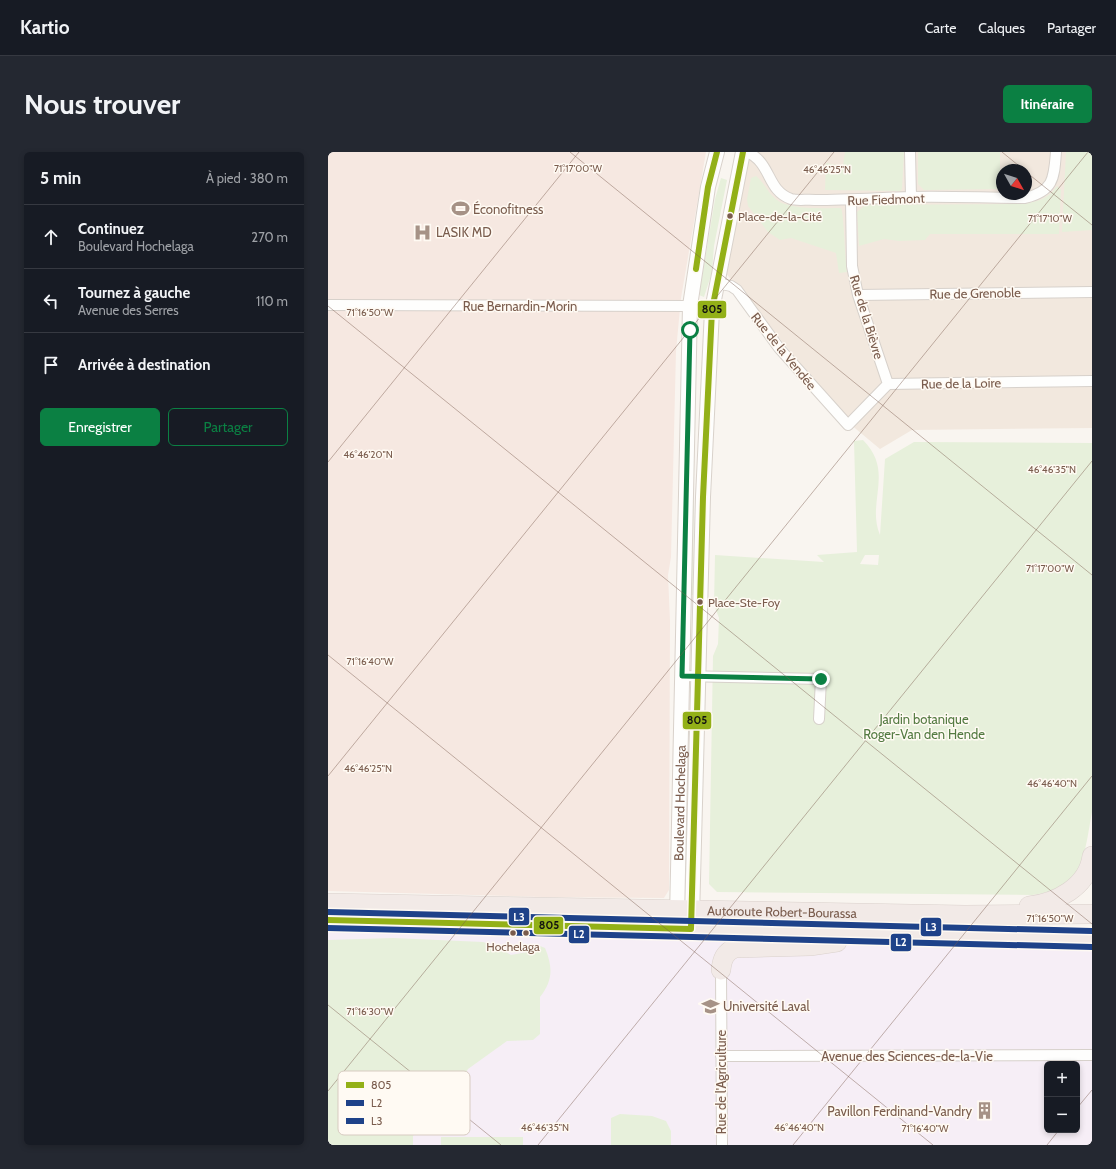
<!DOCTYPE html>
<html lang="fr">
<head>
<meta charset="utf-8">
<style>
  :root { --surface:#171b24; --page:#242831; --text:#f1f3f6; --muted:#9ea1a6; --line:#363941; --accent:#0b8043 }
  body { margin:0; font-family:Cabin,sans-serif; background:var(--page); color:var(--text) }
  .controls { position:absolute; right:12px; bottom:12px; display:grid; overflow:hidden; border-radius:6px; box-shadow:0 2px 6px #0003 }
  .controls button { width:36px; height:36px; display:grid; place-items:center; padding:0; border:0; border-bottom:1px solid var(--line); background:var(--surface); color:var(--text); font:20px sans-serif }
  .compass { position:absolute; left:668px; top:12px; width:36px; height:36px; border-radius:50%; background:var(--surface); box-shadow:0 2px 6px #0003; rotate:129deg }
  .stop { position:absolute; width:12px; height:12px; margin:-9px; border:3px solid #0b8043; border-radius:50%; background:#fff }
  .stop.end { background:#0b8043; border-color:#fff; box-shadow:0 1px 4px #0008 }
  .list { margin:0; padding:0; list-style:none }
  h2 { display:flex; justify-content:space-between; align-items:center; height:52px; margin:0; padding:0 16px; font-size:17px }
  h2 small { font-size:13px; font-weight:400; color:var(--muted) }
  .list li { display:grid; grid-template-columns:26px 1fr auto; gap:12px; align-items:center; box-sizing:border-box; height:64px; padding:0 16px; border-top:1px solid var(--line) }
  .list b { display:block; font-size:15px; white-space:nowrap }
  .list p { margin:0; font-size:13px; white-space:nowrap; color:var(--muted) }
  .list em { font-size:13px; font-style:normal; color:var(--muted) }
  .actions { display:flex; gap:8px; padding:12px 16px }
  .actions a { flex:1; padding:9px 0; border:1px solid var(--accent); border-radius:6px; text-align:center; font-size:14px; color:var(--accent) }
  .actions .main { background:var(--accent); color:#fff }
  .icon { flex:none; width:22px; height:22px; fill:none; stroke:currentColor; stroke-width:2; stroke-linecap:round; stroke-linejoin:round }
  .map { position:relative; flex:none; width:764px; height:993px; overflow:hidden; border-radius:6px }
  header { display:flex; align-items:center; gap:24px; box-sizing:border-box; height:56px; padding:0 20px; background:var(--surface); border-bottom:1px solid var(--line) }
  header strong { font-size:19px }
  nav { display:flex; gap:22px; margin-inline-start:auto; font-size:14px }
  .intro { display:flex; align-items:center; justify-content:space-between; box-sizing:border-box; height:96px; padding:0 24px }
  h1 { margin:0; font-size:28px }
  .button { padding:10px 18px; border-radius:6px; background:var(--accent); color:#fff; font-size:14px; font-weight:700 }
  main { display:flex; gap:24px; padding:0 24px }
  aside { flex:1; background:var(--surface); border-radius:6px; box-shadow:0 2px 6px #0003 }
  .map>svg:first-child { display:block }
</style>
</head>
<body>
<header>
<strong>Kartio</strong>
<nav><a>Carte</a><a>Calques</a><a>Partager</a></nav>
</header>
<div class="intro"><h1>Nous trouver</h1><a class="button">Itinéraire</a></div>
<main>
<aside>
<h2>5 min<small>À pied · 380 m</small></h2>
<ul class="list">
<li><svg class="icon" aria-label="ahead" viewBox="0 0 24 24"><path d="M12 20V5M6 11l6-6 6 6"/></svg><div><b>Continuez</b><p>Boulevard Hochelaga</p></div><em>270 m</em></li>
<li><svg class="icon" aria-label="left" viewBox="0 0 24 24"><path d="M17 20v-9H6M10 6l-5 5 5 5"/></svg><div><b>Tournez à gauche</b><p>Avenue des Serres</p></div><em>110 m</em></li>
<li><svg class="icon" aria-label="arrive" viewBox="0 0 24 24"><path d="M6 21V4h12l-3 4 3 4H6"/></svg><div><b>Arrivée à destination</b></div></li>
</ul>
<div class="actions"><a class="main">Enregistrer</a><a>Partager</a></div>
</aside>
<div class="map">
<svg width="764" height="993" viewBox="0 0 764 993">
  <rect width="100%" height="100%" fill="#f9f5f0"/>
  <path fill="#f2e8de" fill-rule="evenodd" d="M407,0h357v276l-180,2 -32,19 -30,-25 -135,-164zM674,18h24v24h-24z"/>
  <path fill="#f6e8e1" d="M0,0h378l-25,146 -5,53 -5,206 -3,18 2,46 -1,269 -5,8 -122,-1 -214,-6z"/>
  <path fill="#f6eef6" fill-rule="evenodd" d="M0,775l491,9 105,11h168v198h-764zM719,912h30v66h-30z"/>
  <path fill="#e7f0db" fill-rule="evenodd" d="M517,0h59l-2,37 -2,2 -75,-1 1,-27 17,3z
    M590,0h82v37l-76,1 -6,-6z
    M738,0h26v78l-30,2z
    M428,24c9,7 12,18 21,24 12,10 49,8 64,8 3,5 4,54 6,64l-8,1 -3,-20 -45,-15 -11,2 -12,-8 -20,-26 -1,-7 4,-21z
    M393,26l6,2 -13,66 -2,26 -8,25 -5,-2 16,-96z
    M729,34l4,4 -2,44h-129l-5,6 -26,1 -15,-2 -25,7 -2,-34 8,-7 159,-1c15,-3 24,-5 33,-18z
    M535,288c32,32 3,62 17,95l5,-76 29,-17 178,1v369c-8,42 -7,77 -60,83l-315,-3 -8,-8 4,-228 5,-12 1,-26 -5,-13 1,-50 109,7 -7,-7 40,-3 -3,-111zM537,403h14l-1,10 -18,-1z
    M362,335h4l-1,108 -5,-1z
    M65,786l90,4 13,4 15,9 16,-3 13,-6 5,2c8,19 8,33 -5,49v37l-7,6 -26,1 -39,28 -17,30 -18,7 -20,30v9h-85v-205z
    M292,962l32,2 14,5 5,10v14h-60v-27z
    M113,985h82v8h-82z"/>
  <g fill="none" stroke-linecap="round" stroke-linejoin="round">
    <defs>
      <path id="street" d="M419,0c25,11 19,38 44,47 7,2 17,0 24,1 32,0 63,-2 95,-3 38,-1 77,1 115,1 29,-7 29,-20 31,-46
        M582,0l1,45
        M523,48l1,66 6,29 30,89
        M389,131l14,3 6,4 42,58 69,77 40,-41 204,-3
        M530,143l234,-3
        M0,153l362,1 22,4
        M354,524l139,3 -2,40
        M393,818l1,175
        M393,904l371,-1"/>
      <g id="secondary">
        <path id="s1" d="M349,766l13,-612 18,-119 9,-35"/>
        <path d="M364,766l11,-421 9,-187 31,-158"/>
      </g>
      <g id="highway">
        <path id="s2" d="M0,751l637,12 127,-1"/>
        <path d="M701,754c27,-3 59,-19 63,-50"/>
        <path d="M0,768l764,19"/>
        <path d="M393,818c1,-11 4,-18 14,-22l75,-2 27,-4"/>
      </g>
    </defs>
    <use href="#street" stroke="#d7d1cb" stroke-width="12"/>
    <use href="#secondary" stroke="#d9d2cb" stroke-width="16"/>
    <use href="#highway" stroke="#dad1cc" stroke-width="20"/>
    <use href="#street" stroke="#fefefd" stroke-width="10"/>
    <use href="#secondary" stroke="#fefefd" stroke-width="14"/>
    <use href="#highway" stroke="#f2eae7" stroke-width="19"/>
    <defs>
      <path id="bus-1" d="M368,117l12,-82 9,-35
        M0,768l363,9 12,-432 9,-187 31,-158"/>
      <path id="bus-2" d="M0,776l764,19"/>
      <path id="bus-3" d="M0,760l764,19"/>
    </defs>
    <use href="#bus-1" stroke="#fffaf3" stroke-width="9"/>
    <use href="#bus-2" stroke="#fffaf3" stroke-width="9"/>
    <use href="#bus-3" stroke="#fffaf3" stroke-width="9"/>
    <use href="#bus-1" stroke="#93b017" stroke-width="6"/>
    <use href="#bus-2" stroke="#1e4289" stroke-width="6"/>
    <use href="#bus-3" stroke="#1e4289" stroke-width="6"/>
  </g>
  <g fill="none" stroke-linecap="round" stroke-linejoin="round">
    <path stroke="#0b8043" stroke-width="5" d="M362,178l-8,346 139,3"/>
  </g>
  <path fill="none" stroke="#7a5c4d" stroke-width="1" stroke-opacity="0.45" d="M242,0l522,423M674,0l22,18M698,20l66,53M0,154l764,618M0,310l251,-310M0,503l605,490M0,624l506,-624M0,853l173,140M0,939l760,-939M749,956l15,-18M210,993l554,-684M465,993l299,-369M719,993l12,-15"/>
  <defs>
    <symbol id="stadium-bare" viewBox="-9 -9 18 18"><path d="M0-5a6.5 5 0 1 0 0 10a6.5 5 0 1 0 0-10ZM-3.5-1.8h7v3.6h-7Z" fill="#a69286" stroke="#fffaf3" stroke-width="2.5" paint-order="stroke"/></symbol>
    <symbol id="hospital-bare" viewBox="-9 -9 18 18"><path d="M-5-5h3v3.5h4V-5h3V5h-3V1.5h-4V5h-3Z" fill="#a69286" stroke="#fffaf3" stroke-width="2.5" paint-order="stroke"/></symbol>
    <symbol id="university-bare" viewBox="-9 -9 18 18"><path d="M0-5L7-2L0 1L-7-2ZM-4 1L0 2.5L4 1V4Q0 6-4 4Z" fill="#a69286" stroke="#fffaf3" stroke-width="2.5" paint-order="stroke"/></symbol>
    <symbol id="building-bare" viewBox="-9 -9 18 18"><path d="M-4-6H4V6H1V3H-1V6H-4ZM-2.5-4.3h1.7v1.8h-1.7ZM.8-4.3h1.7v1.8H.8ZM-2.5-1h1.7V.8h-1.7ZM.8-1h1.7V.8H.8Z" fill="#a69286" stroke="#fffaf3" stroke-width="2.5" paint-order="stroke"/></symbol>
  </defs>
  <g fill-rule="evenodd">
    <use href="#stadium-bare" x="120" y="44" width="25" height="25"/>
    <use href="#hospital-bare" x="82" y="68" width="25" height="25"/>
    <use href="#university-bare" x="370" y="842" width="25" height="25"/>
    <use href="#building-bare" x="644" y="946" width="25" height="25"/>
  </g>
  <g fill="#7a5c4d" stroke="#fffaf3" stroke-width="1.5">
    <circle cx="402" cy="64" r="3.5"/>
    <circle cx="372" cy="450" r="3.5"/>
    <circle cx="185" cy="781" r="3.5"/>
    <circle cx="198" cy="781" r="3.5"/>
  </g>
  <g text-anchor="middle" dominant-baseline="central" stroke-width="3" stroke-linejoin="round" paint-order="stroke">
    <g font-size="12" fill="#7a5c4d" stroke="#fffaf3" text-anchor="start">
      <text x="410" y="64">Place-de-la-Cité</text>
      <text x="380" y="450">Place-Ste-Foy</text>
      <text x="185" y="794" text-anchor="middle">Hochelaga</text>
    </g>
    <g font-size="13" fill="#7a5c4d" stroke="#fffaf3">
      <text transform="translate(558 47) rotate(-2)">Rue Fiedmont</text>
      <text transform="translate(647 141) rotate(-1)">Rue de Grenoble</text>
      <text x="192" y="154">Rue Bernardin-Morin</text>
      <text transform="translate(539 165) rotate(73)">Rue de la Bièvre</text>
      <text transform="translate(456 199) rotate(51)">Rue de la Vendée</text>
      <text transform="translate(633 231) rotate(-1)">Rue de la Loire</text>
      <text stroke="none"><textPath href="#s1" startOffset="115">Boulevard Hochelaga</textPath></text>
      <text stroke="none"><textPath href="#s2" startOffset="454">Autoroute Robert-Bourassa</textPath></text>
      <text x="579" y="904">Avenue des Sciences-de-la-Vie</text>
      <text transform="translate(393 930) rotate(-90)">Rue de l'Agriculture</text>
    </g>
    <g font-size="13" fill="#7a5c4d" stroke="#fffaf3" text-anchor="start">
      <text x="145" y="57">Éconofitness</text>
      <text x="108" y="80">LASIK MD</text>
      <text x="395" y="854">Université Laval</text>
      <text x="644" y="959" text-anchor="end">Pavillon Ferdinand-Vandry</text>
    </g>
    <g font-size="13" fill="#537a41" stroke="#fffaf3">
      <text x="596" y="567">Jardin botanique<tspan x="596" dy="15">Roger-Van den Hende</tspan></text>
    </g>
  </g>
  <rect x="10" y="919" width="132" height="64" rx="6" fill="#fffaf3" stroke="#d7cbc1" stroke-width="1"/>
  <rect x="18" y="930" width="18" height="6" fill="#93b017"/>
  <rect x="18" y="948" width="18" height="6" fill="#1e4289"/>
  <rect x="18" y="966" width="18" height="6" fill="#1e4289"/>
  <g font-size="11" fill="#7a5c4d">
    <text x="43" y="937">805</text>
    <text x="43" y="955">L2</text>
    <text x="43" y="973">L3</text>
  </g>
  <g font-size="10" text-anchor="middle" fill="#7a5c4d" stroke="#fffaf3" stroke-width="3" stroke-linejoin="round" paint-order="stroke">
    <text x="250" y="20">71°17'00"W</text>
    <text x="499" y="21">46°46'25"N</text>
    <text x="722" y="70">71°17'10"W</text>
    <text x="42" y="164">71°16'50"W</text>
    <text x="40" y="306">46°46'20"N</text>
    <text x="724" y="321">46°46'35"N</text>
    <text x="722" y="420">71°17'00"W</text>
    <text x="42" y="513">71°16'40"W</text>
    <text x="40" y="620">46°46'25"N</text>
    <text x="724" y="635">46°46'40"N</text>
    <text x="722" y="770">71°16'50"W</text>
    <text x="42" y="863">71°16'30"W</text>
    <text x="217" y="979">46°46'35"N</text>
    <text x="471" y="979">46°46'40"N</text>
    <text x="597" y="980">71°16'40"W</text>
  </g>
  <g stroke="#fffaf3" stroke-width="1.5">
    <rect x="369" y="148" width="30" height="19" rx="4" fill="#93b017"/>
    <rect x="354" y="559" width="30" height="19" rx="4" fill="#93b017"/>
    <rect x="180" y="755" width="22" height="19" rx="4" fill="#1e4289"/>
    <rect x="205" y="764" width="31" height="19" rx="4" fill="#93b017"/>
    <rect x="592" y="765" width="22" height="20" rx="4" fill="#1e4289"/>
    <rect x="240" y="773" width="22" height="19" rx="4" fill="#1e4289"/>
    <rect x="562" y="781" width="22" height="19" rx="4" fill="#1e4289"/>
  </g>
  <g font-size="11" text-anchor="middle" font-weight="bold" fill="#fff">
    <text x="191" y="769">L3</text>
    <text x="603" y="779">L3</text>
    <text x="251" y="786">L2</text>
    <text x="573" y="794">L2</text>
  </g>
  <g font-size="11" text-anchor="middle" font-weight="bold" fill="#111">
    <text x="384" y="161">805</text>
    <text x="369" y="572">805</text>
    <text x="221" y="777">805</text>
  </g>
</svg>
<div class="controls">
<button>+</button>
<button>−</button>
</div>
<svg class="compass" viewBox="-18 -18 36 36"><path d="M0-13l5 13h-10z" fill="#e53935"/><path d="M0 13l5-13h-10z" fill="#9ea1a6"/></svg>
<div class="stop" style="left:362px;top:178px"></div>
<div class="stop end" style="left:493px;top:527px"></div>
</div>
</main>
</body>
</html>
